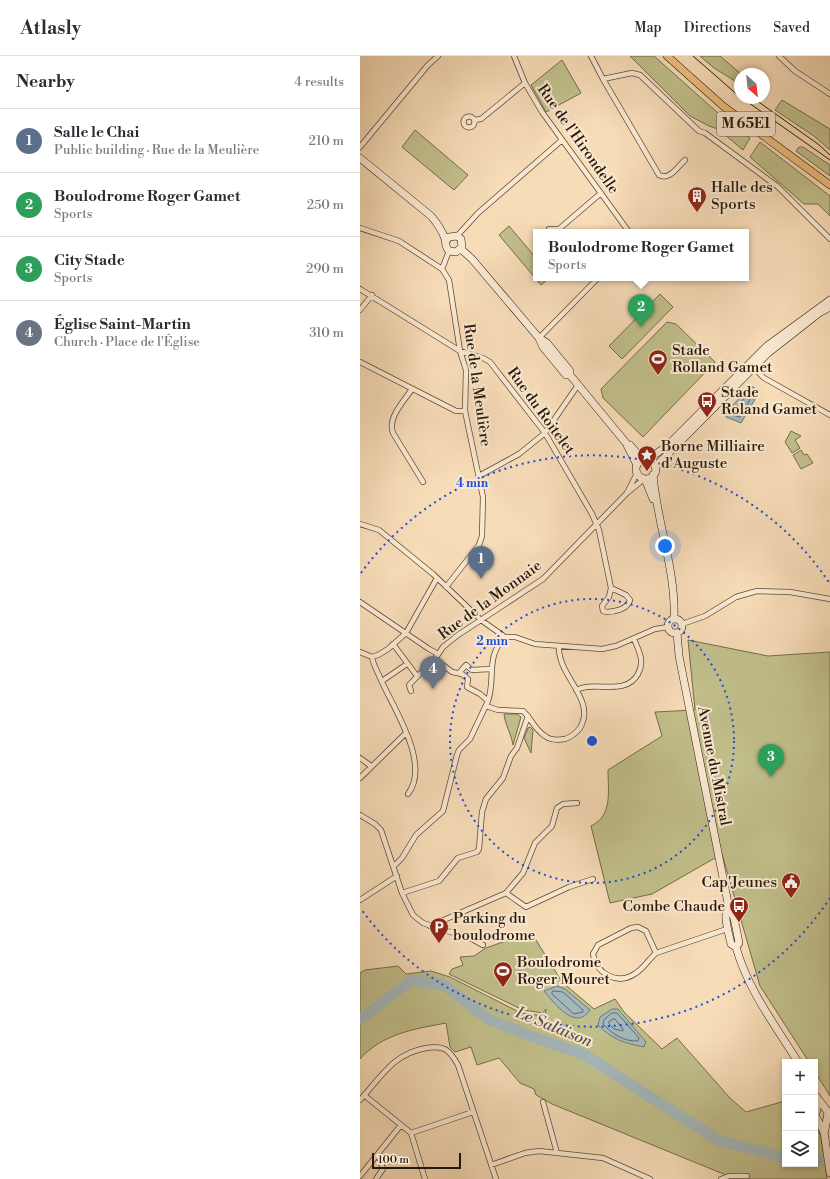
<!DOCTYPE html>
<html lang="en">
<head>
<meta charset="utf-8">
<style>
  :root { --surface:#fff; --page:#f7f7f7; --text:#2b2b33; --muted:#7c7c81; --line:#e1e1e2; --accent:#d93025 }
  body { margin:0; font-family:"Libre Bodoni",serif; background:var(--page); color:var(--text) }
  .controls { position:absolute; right:12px; bottom:12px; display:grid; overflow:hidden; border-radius:0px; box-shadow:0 2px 6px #0003 }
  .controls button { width:36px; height:36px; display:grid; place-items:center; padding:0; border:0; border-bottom:1px solid var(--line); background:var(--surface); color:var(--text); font:20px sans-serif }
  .compass { position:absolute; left:374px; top:12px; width:36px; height:36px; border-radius:50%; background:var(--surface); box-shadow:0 2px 6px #0003; rotate:153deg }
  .scale { position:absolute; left:12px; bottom:10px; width:89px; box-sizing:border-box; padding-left:4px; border:2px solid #28190a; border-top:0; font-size:11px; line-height:14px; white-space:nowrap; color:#28190a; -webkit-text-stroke:3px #fae8d1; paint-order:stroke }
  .you { position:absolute; left:305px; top:490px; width:14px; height:14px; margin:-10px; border:3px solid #fff; border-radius:50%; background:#1a73e8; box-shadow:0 0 0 6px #1a73e833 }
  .badge { display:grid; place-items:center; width:26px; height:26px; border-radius:50%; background:var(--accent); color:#fff; font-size:13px; font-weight:700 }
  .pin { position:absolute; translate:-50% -33px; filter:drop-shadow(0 1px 2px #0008) }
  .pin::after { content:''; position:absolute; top:21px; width:14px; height:12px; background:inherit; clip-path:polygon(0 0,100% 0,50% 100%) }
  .popup { position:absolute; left:173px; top:173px; width:216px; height:52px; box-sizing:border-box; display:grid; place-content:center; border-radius:0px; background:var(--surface); filter:drop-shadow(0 1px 3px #0005); font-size:13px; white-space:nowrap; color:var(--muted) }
  .popup b { font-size:15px; color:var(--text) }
  .popup::after { content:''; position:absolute; left:50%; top:100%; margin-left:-8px; border:8px solid transparent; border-top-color:var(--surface) }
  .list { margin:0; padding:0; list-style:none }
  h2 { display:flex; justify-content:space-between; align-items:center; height:52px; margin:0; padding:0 16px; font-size:17px }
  h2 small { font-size:13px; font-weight:400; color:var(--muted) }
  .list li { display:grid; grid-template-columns:26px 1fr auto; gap:12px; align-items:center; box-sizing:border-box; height:64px; padding:0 16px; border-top:1px solid var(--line) }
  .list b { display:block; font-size:15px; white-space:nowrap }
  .list p { margin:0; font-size:13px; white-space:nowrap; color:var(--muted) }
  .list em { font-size:13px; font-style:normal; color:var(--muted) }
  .icon { flex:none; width:22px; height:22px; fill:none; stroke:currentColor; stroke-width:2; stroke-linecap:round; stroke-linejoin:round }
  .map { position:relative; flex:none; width:470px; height:1123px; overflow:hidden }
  header { display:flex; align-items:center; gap:24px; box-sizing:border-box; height:56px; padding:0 20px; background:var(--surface); border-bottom:1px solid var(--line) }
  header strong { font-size:19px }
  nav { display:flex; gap:22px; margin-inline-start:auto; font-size:14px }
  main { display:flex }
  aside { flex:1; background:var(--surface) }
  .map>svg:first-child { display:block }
</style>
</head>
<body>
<header>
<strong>Atlasly</strong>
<nav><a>Map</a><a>Directions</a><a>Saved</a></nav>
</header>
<main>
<aside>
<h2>Nearby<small>4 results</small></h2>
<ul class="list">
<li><span class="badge" style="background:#5c6f8a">1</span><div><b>Salle le Chai</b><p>Public building · Rue de la Meulière</p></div><em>210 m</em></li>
<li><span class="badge" style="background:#2e9e5b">2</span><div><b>Boulodrome Roger Gamet</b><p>Sports</p></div><em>250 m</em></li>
<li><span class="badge" style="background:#2e9e5b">3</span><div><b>City Stade</b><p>Sports</p></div><em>290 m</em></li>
<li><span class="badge" style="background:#6b7280">4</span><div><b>Église Saint-Martin</b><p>Church · Place de l'Église</p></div><em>310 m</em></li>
</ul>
</aside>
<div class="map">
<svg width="470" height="1123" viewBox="0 0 470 1123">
  <rect width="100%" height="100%" fill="#f7dcb8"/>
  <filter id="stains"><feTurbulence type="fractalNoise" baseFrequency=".005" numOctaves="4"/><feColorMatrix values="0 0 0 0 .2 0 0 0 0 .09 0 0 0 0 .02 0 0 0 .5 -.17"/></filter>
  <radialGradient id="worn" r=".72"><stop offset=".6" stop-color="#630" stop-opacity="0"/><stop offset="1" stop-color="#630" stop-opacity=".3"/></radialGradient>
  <path fill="#c1bf8b" stroke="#746c4a" d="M270,0h24l64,57 32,25 -7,12 -25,-21 -9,-3 -19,-10z
    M340,0h20l21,18 -1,10 -26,-16z
    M202,4l19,33 -35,19 -15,-27z
    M422,44l48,29v21l-16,-14 -39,-26z
    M55,74l53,45 -14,15 -52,-43z
    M400,86l70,54v20l-12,-12h-14l-54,-47z
    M439,91h4l27,18v11l-34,-25z
    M149,170l27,32v20h13l-8,7 -42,-50z
    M300,238l13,13 -51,52 -13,-13z
    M307,266l9,2 39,38 -72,75 -40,-39 -2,-9z
    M431,375l10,5 -6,4 5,8 -8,5 -7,-11z
    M441,394l3,5 3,-1 6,9 -12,6 -8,-14z
    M328,584l80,16 62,-4v444l-15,-24v-10h-6l-49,-76 -38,-132 -70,40 -42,9 -19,-77c22,-10 17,-36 17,-56l54,-34 -7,-24 40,-2z
    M144,658h13l4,3 -8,28c-2,-12 -8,-20 -9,-31z
    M168,672l2,-1 3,3 -2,23 -7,-15z
    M171,876l31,50 32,27 21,-10 9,13 38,37 15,-11 53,60 16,14 39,-11v63h30l1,-39 5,12 6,42h-86l-20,-6 -169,-69 -16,-9 -2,-6 -14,-6 -21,-25 -22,7 -6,-18 -16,5 -5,-5 -4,-24c-32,6 -64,11 -86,36v-86l5,-3 33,-4 8,8 25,-3 19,6 71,36 24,3 1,-7 -3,4 -20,-3 -74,-36 3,-5 11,-4 -3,-8 14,-1 12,-8z"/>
  <path fill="#a4b8bb" stroke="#727874" d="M391,330l9,5 -19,32 -15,-6 2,-7z
    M197,930l8,3 25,21c-14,22 -36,-7 -46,-19z
    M252,953h6l28,33 -2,5c-20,-4 -31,-7 -46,-22l2,-8z"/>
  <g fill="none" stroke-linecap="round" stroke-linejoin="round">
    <path stroke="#666862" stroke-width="1" d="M389,338h2l1,2 -12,21 -8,-2v-3z
      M193,935l10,1 20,18v2l-9,2 -22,-20z
      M252,957h5l22,25 -1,3c-13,1 -26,-7 -35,-17l1,-4z
      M253,963h2l8,10v2l-9,-2 -5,-5v-2z"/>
    <path stroke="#a4b8bb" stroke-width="11" d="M0,964l51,-40 33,5 44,34 45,18 50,17 135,86 67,18
      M455,1103l15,3"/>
    <defs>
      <path id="street" d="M154,0l11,27 17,29 87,120
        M231,0l12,23
        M419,0l16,15 35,23
        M103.5 66a5.5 5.5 0 1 1 11 0a5.5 5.5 0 1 1-11 0Z
        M114,64l7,-1 44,-36
        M0,91l68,-82 10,-9
        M325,104c-7,6 -15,21 -26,15l-56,-96 29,-6 8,2 59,56 6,2 72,53 53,53
        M0,172l39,13 43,28
        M189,173h10l42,-36
        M97,180l21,-23 84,-73
        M0,233l100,62 23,7 7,4 55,71 47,81 7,16 12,58 -2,9 -7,9 1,5 3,1c9,0 22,-3 24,-12l-4,-5 -15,-7
        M0,254l12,-15
        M179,282l59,-60
        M0,306l96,49h9
        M393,311l11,11 66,37
        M52,333c-8,12 -25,29 -19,44l30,49
        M119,420l40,-22 26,-21 33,-48
        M267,437l10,-20
        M0,468l19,6 54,44 48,46 24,17h10l20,7 67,5 14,-3 39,-17 13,-2
        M86,531l33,-42 3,-9 1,-39 -18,-86 1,-41 -6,-19 -11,-71 -7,-11 7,-18
        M0,546l69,47 9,5
        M322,568l23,-8 31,-19 21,-6 33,1 40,7
        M33,588l24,32
        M0,596l12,5 6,-2 10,-6 18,-16 31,-55
        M12,601c1,8 6,15 9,23 13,29 50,84 27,114
        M75,603l17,13 10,2 6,5 -1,8 13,7 8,7
        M99,617l7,-8 6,5 18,-1
        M22,625l25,-17
        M216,634c19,-10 49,7 62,-16 7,-13 1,-23 -4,-35
        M51,635l-2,-6 28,-29 6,-9 15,-12 85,-56 84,-86 17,-14
        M126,650l12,4 25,1c8,7 12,19 22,25 5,4 14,4 20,3 6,-2 11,-6 15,-11 17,-29 -23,-52 -21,-82
        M0,702l11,8
        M0,722l46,-45
        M0,759l15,9 6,6 21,63 11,22 10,8 49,16 11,6
        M34,810l8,-8 14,-23 27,-24 14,-56 2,-5 11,-11 18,-38c8,-24 -3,-44 17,-64
        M42,837l37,-12 19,-23 19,-6 2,-3 3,-37 4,-13 17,-21 8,-22 6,-8 11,-32
        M146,837l20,14 43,-20 24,-8
        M0,844l37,-24
        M70,870l76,-33 17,-20 12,-30 17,-17 5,-18 6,-4 14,-1
        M296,897c-7,6 -12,15 -20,20 -18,13 -40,1 -43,-19l5,-9 33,-17 7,-1 8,4 10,22 71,-24
        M4,1039l47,38 14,46
        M0,1044c22,-24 33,-46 66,-52 18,-3 23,1 32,17l38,114
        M183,1046l14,51
        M51,1077l62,-21
        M131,1109l34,-12 14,-2 64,7 47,21
        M0,1120l41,-51
        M16,1123l7,-10 -5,-15
        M361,1123l8,-3h18"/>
      <path id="secondary" d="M0,102l71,58c6,7 11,14 14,23 1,5 0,8 4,12l7,1 6,-5 -1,-8 -4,-3 -8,1 -3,4
        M101,193l11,10 67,79 4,9 23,28h4l56,68 11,22
        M179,282l8,5 23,28v4
        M270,389l13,15
        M276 413a10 10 0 1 1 20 0a10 10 0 1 1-20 0Z
        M287,404l20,-14 100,-100 63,-46
        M295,411l113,-114 51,-40 11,-6
        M293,419c4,48 23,95 21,144
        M285,423l8,20
        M308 570a7 7 0 1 1 14 0a7 7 0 1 1-14 0Z
        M317,577l2,23 49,247c7,12 8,26 11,40l-3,4c12,43 39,78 62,115
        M368,847c-5,13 0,27 3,41l5,3
        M455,1039l13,17 -3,18
        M455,1044l2,10 -2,5 9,17 6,41"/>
      <path id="primary" d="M307,0l56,50 107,79"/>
    </defs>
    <use href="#street" stroke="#5c4a36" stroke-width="6"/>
    <use href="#secondary" stroke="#28190a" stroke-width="8"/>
    <use href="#primary" stroke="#28190a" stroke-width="8"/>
    <use href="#street" stroke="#fae8d1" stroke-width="4.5"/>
    <use href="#secondary" stroke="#fae8d1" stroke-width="7"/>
    <use href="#primary" stroke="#ecbe7c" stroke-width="7"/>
    <path stroke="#28190a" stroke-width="1" d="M333,0l47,41
      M382,42l88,62
      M393,42l65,46 12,11"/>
  </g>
  <g fill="none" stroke="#1d4ed8" stroke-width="2" stroke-dasharray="2 4">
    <circle cx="232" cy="685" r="142"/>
    <path d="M470 842A285 285 0 0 1 1 853M1 517A285 285 0 0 1 470 528"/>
  </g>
  <defs>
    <symbol id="building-pin" viewBox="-11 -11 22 30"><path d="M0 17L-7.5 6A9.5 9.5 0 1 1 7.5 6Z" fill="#8f2418" stroke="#fae8d1"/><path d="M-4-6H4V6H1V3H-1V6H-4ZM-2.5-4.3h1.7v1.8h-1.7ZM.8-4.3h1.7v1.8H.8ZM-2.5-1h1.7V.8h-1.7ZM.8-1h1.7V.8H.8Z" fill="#fff"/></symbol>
    <symbol id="stadium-pin" viewBox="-11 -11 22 30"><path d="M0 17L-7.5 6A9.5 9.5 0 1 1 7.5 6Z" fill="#8f2418" stroke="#fae8d1"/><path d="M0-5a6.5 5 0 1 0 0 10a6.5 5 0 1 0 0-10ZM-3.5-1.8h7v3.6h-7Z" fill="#fff"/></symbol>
    <symbol id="bus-pin" viewBox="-11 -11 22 30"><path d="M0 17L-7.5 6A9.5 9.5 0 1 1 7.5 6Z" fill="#8f2418" stroke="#fae8d1"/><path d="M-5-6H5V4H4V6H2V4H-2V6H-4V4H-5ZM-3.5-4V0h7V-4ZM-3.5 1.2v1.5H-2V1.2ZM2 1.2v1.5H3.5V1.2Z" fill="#fff"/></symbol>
    <symbol id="sight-pin" viewBox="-11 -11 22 30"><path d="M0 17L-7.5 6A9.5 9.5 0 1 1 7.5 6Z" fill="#8f2418" stroke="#fae8d1"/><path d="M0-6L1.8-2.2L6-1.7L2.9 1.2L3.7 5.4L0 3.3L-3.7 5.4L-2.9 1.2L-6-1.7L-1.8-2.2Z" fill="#fff"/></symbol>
    <symbol id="civic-pin" viewBox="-11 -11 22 30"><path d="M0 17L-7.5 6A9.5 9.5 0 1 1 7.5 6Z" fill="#8f2418" stroke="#fae8d1"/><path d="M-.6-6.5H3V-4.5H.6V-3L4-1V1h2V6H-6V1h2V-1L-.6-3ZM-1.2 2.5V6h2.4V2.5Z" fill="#fff"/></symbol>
    <symbol id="parking-pin" viewBox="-11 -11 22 30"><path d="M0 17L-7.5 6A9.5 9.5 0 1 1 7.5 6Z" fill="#8f2418" stroke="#fae8d1"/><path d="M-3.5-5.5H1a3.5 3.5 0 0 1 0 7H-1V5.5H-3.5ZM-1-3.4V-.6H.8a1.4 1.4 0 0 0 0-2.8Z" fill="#fff"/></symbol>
  </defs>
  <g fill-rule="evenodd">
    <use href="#building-pin" x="326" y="129" width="22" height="30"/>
    <use href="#stadium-pin" x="287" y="292" width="22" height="30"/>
    <use href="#bus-pin" x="336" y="334" width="22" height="30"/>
    <use href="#sight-pin" x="276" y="388" width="22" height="30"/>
    <use href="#civic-pin" x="420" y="815" width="22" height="30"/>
    <use href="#bus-pin" x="368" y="839" width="22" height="30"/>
    <use href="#parking-pin" x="68" y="860" width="22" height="30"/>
    <use href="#stadium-pin" x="132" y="904" width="22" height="30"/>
  </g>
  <g text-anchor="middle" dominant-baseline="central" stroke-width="4" stroke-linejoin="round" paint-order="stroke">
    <rect fill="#fae8d1" stroke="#675746" stroke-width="1" x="357" y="56" width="58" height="24" rx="3"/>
    <g font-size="14" font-weight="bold" fill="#28190a">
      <text x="386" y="68">M 65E1</text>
    </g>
    <g font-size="15" fill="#28190a" stroke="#fae8d1">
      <text transform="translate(218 83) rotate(55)">Rue de l'Hirondelle</text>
      <text transform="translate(117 329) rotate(82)">Rue de la Meulière</text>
      <text transform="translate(181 355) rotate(54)">Rue du Roitelet</text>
      <text transform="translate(130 544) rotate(-36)">Rue de la Monnaie</text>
      <text transform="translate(354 710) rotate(79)">Avenue du Mistral</text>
    </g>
    <g font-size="15" fill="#28190a" stroke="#fae8d1" text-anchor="start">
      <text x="351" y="131">Halle des<tspan x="351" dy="17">Sports</tspan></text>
      <text x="312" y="294">Stade<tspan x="312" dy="17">Rolland Gamet</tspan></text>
      <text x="361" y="336">Stade<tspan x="361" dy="17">Roland Gamet</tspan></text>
      <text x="301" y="390">Borne Milliaire<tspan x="301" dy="17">d'Auguste</tspan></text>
      <text x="417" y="826" text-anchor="end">Cap'Jeunes</text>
      <text x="365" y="850" text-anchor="end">Combe Chaude</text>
      <text x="93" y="862">Parking du<tspan x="93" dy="17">boulodrome</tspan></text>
      <text x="157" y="906">Boulodrome<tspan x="157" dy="17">Roger Mouret</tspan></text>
    </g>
    <g font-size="16" font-style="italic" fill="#535148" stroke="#fae8d1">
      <text transform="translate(194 971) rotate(22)">Le Salaison</text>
    </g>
  </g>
  <circle cx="232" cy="685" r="6" fill="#1d4ed8" stroke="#fae8d1" stroke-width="2"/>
  <g font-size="12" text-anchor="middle" font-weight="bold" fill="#1d4ed8" stroke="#fae8d1" stroke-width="4" stroke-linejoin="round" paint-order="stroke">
    <text x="112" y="431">4 min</text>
    <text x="132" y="589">2 min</text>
  </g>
  <rect width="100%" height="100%" filter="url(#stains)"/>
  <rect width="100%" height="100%" fill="url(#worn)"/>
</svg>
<div class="controls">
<button>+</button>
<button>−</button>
<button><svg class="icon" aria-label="layers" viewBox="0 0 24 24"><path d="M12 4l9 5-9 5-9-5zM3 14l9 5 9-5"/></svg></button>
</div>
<svg class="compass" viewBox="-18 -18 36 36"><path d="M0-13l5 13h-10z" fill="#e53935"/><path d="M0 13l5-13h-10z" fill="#7c7c81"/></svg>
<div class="scale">100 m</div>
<div class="you"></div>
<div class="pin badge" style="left:121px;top:523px;background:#5c6f8a">1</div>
<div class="pin badge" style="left:281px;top:271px;background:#2e9e5b">2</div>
<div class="popup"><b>Boulodrome Roger Gamet</b>Sports</div>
<div class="pin badge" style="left:411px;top:721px;background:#2e9e5b">3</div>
<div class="pin badge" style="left:73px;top:633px;background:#6b7280">4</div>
</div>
</main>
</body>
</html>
